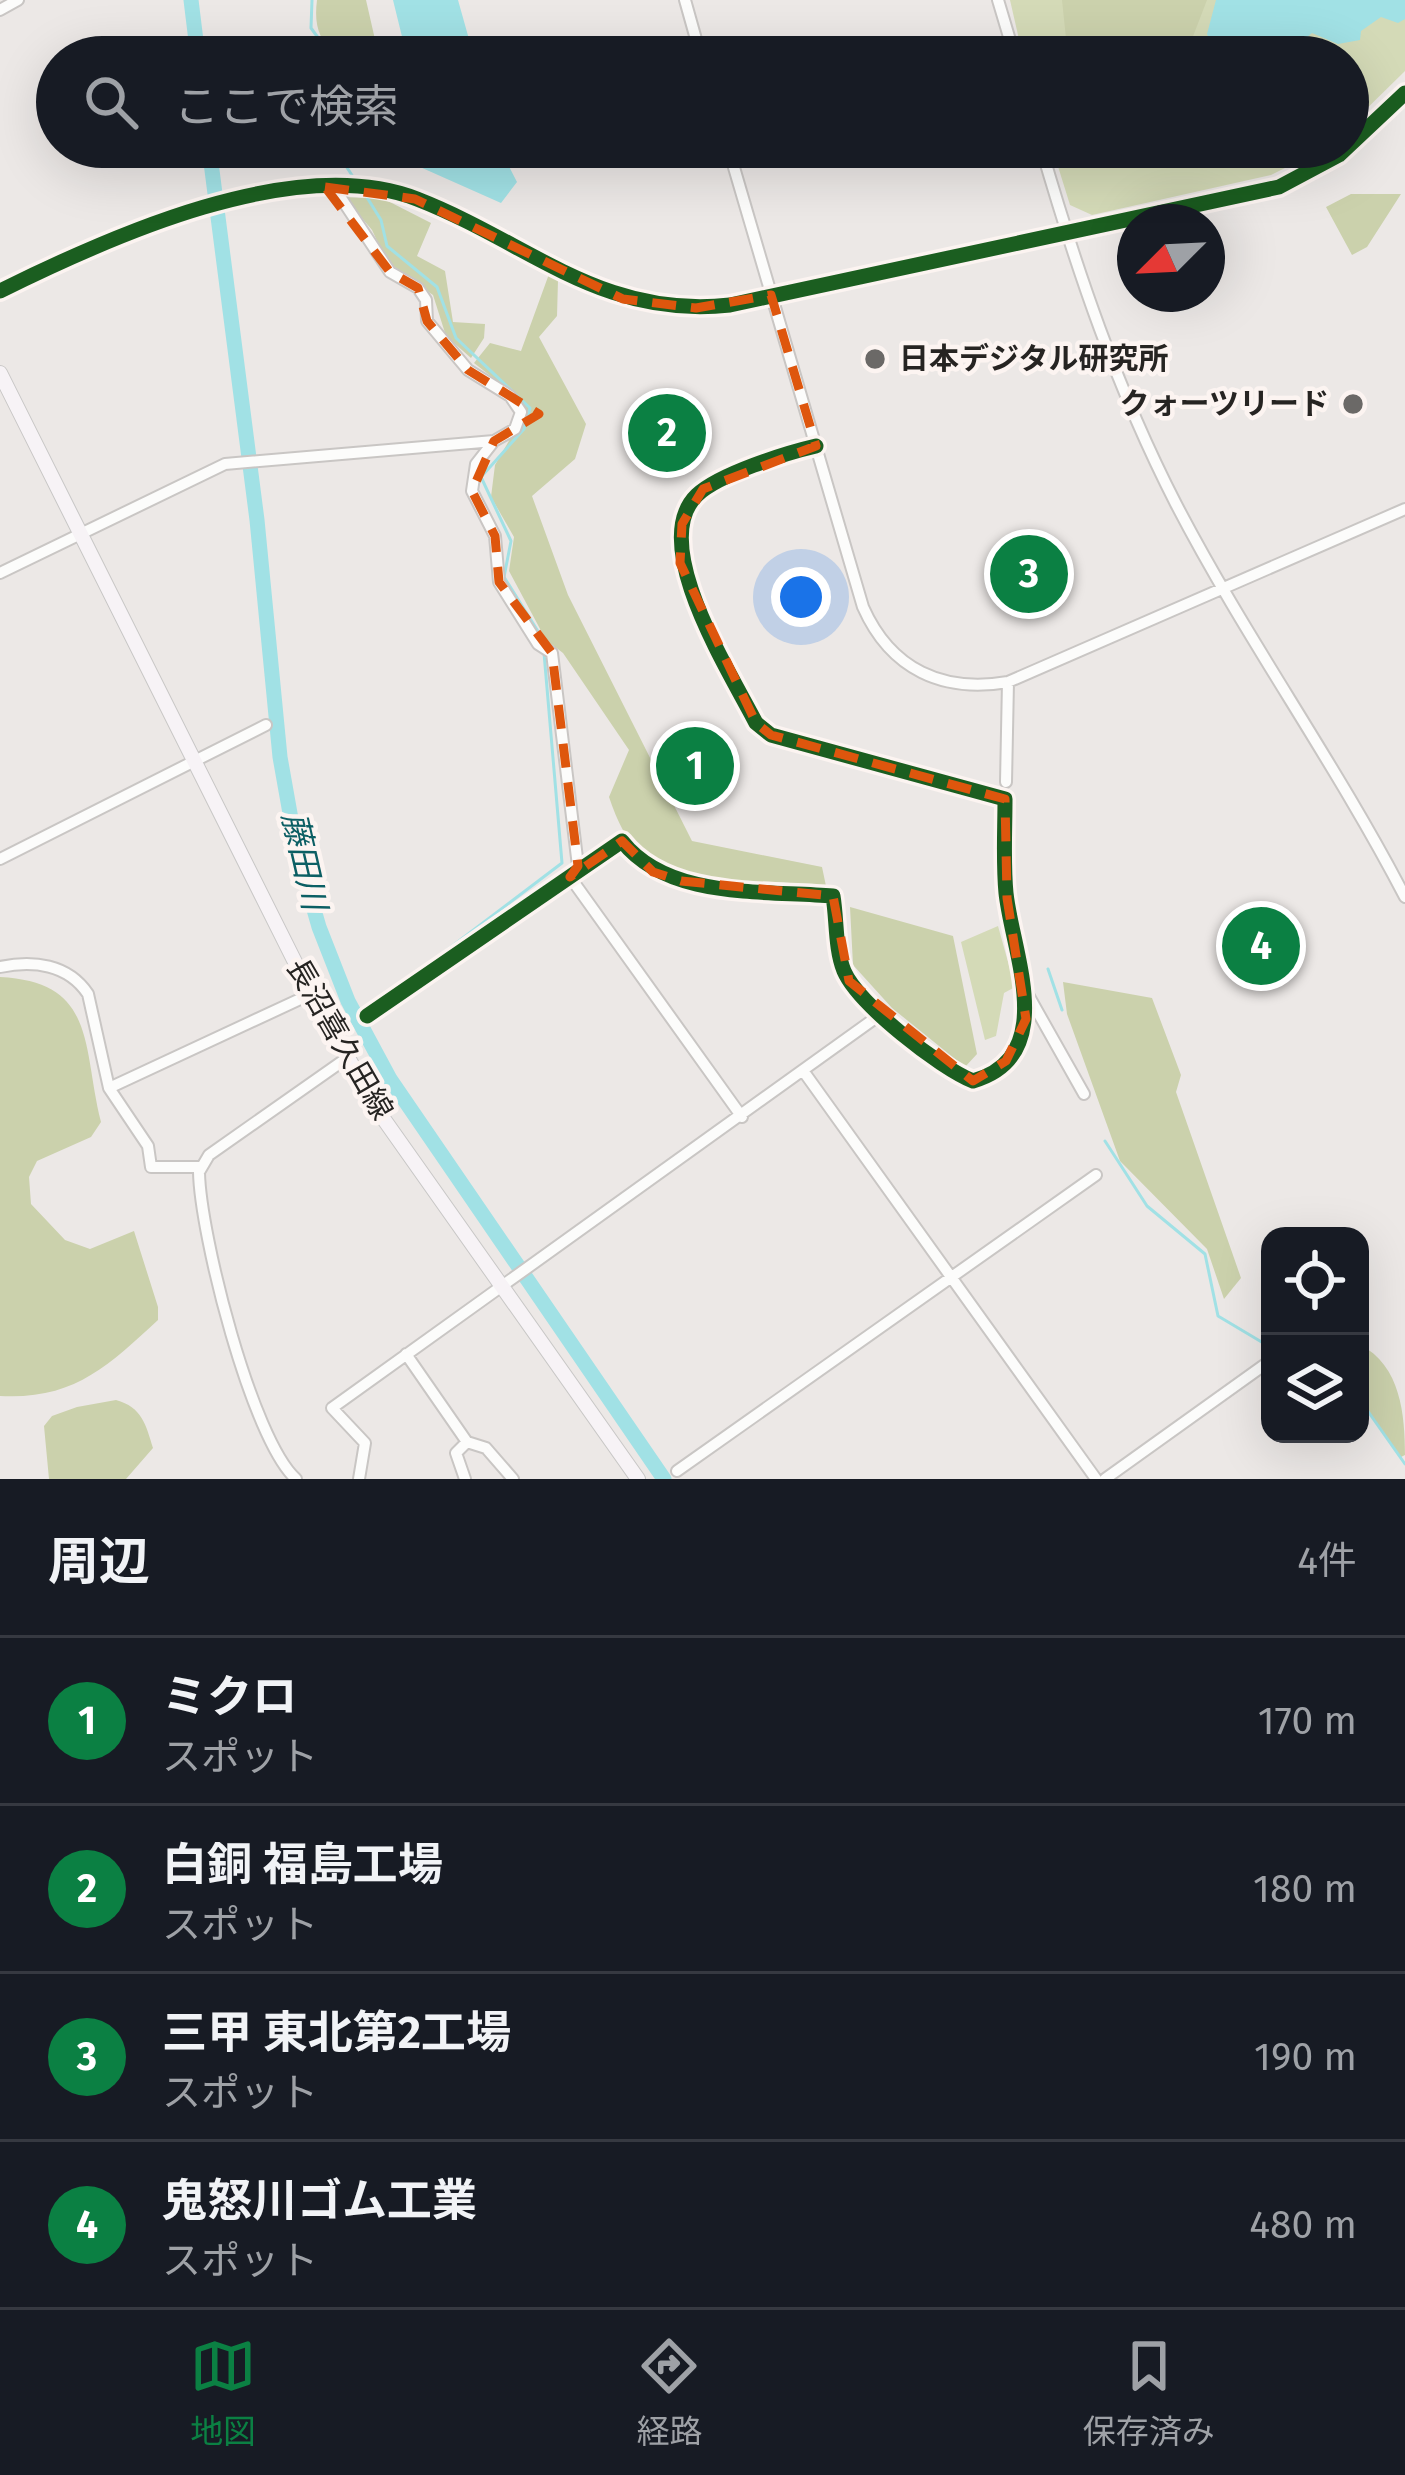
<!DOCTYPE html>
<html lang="ja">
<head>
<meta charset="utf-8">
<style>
  :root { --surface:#171b24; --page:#242831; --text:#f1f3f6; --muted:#9ea1a6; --line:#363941; --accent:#0b8043 }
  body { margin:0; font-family:"Fira Sans","Noto Sans JP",sans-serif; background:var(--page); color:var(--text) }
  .controls { position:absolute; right:36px; bottom:36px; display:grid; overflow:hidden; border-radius:24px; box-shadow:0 12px 48px #0002 }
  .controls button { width:108px; height:108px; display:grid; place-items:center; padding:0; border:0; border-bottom:3px solid var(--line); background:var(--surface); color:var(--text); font:60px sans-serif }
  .compass { position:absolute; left:1117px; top:204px; width:108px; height:108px; border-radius:50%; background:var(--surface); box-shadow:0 12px 48px #0002; rotate:246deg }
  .you { position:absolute; left:801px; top:597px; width:42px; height:42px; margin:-30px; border:9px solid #fff; border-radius:50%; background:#1a73e8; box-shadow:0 0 0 18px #1a73e833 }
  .badge { display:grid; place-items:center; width:78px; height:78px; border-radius:50%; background:var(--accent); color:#fff; font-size:39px; font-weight:700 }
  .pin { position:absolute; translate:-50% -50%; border:6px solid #fff; box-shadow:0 3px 12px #0006 }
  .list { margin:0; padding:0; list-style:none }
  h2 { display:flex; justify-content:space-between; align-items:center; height:156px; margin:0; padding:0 48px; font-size:51px }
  h2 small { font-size:39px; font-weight:400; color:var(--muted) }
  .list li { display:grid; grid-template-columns:78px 1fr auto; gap:36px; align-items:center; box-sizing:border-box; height:168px; padding:0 48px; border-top:3px solid var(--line) }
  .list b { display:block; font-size:45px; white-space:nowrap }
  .list p { margin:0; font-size:39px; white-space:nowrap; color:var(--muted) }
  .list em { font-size:39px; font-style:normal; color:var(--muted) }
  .icon { flex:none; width:66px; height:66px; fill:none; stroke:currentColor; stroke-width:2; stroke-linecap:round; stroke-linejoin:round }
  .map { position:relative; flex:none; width:1405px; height:1479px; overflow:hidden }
  .search { position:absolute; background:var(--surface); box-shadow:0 12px 48px #0002; left:36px; right:36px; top:36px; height:132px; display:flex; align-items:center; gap:30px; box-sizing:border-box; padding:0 42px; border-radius:66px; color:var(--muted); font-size:45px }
  .sheet { height:828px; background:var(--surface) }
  nav { display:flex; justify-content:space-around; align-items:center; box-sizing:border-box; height:168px; border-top:3px solid var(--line); background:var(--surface); font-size:33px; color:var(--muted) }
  nav a { display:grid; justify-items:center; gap:6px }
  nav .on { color:var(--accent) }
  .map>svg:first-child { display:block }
</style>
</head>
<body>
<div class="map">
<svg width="1405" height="1479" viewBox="0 0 1405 1479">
  <rect width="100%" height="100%" fill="#ece8e6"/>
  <path fill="#d4dab7" d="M1010,0h395v71l-57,56v-70h-325z
    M1052,147h275l-56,28 -179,40 -22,-10z
    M998,926l17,61 -11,6 -8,43 -11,4 -24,-98z"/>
  <path fill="#cbd1ac" d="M317,0h49l13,57h-42c-19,-17 -23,-33 -20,-57z
    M1062,0h145l-22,57h-117z
    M1351,194h50l-34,53 -15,8 -26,-48z
    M344,197l40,2 47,24 -14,33 28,15 8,51 32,2 -1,14 -13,20 -25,-22 -13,-41 -45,-31 -16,-34z
    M549,274l9,6 -1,36 -18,21 47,87 -11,35 -43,37 36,99 124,246 130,26 4,19c-42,-2 -143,-5 -177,-27 -22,-14 -32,-39 -40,-62l20,-47 -66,-97 -17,-13 -37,-69 5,-34 -23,-40 4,-32 30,-52 -5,-14 -46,-36 16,-20 31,8z
    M850,907l103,29 24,118 -12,13 -73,-59 -39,-43z
    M0,977c97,5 82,69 101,145l-10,15 -54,24 -8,16 2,27 34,36 25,9 44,-18 24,76v13c-51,47 -85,80 -158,76z
    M1063,982l89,16 29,77 -5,17 65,186 -17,21 -17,-50 -87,-88 -53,-147z
    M1360,1345c41,20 45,71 45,110l-4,2 -41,-55z
    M116,1400c26,7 30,25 37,48l-27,31h-77l-5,-53 8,-10 25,-9z"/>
  <path fill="#a1e1e5" d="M393,0h65l16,57h-67z
    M1216,0h189v19l-7,4 -17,-6 -20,14 -1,9 -22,4 -26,-11 -13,11 -14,1 2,12h-87l12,-12 -5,-11z
    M397,147h102l18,35 -16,21 -108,-48z"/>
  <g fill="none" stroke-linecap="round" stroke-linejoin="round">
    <path stroke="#a1e1e5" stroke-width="3" d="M312,0l-1,28 21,29
      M351,147l-5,19 11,17
      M363,191l18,29 6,26 50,41 19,51 74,70 -6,21 -43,48 30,64 -7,36 40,64
      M1048,969l14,41
      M377,1003l185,-140 -18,-210
      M1105,1141l42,65 58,48 13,62 52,31
      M1360,1400l45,64"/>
    <path stroke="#a1e1e5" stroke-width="15" d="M191,0l7,57
      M209,147l48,373 23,237 16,90 23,80 29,74 42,78 274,400"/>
    <defs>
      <path id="minor" d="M685,0l16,57
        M998,0l17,57
        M0,10l18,-10
        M728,147l135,460c28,63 80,86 145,75l397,-173
        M1041,147c36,124 76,242 135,357 70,135 159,258 229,393
        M325,187l14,8 51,77 28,16 8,12 1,21 41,49 42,26 11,16 -6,17 -21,12 -18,23 -4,27 23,45 4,46 39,62 14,9 26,213 -8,11 172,240
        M0,291c109,-54 295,-139 417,-92 113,44 184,120 313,106l549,-118 60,-32 66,-62
        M0,573l225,-109 269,-23
        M1006,782l2,-100
        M0,859l266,-134
        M0,967c33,-7 68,-3 88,27l21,94 39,58 3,21h49
        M1027,993l57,101
        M367,1016l255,-175c46,59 142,49 211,55 4,24 2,53 11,75 14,33 96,97 129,110 87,-25 39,-129 33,-188 -3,-31 -1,-62 -1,-94l-234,-64 -15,-12c-26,-51 -109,-180 -59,-228 22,-21 89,-42 119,-49
        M804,1072l292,407
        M109,1088l202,-94
        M406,1354l61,88 19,6 27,31
        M677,1471l419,-296
        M296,1479c-44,-39 -96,-245 -97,-307l10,-17 138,-97
        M359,1479l6,-36 -33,-35 549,-394
        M465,1479l-9,-26 11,-11
        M1105,1479l162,-116"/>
      <path id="major" d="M0,373l311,621 72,124 255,361"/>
    </defs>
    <use href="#minor" stroke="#c9c6c4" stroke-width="14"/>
    <use href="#major" stroke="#c8c7c6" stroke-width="16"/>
    <use href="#minor" stroke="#fcfcfb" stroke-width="10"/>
    <use href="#major" stroke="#f7f3f6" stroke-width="14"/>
    <defs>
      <path id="cycleway" d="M0,291c109,-54 295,-139 417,-92 113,44 184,120 313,106l549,-118 60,-32 66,-62
        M367,1016l255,-175c46,59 142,49 211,55 4,24 2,53 11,75 14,33 96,97 129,110 87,-25 39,-129 33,-188 -3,-31 -1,-62 -1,-94l-234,-64 -15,-12c-26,-51 -109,-180 -59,-228 22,-21 89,-42 119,-49"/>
    </defs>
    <use href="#cycleway" stroke="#fcf4f1" stroke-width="22"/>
    <use href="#cycleway" stroke="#1b5e20" stroke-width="15"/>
  </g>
  <path fill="none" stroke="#de560d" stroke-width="9" stroke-dasharray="24 15" stroke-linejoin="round" d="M325,187l90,12 208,100 73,9 75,-13 45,151 -113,43 -21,35 -2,39 76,160 15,12 234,64 2,99 19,121 -20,42 -33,20 -124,-100 -16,-85 -152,-15 -28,-9 -31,-31 -52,36 8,-11 -26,-213 -53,-71 -4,-46 -23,-45 22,-50 45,-27 -71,-44 -41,-49 -9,-33 -28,-16z"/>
  <g fill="#6b6967" stroke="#fcf4f1" stroke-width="4.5">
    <circle cx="875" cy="359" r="12"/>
    <circle cx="1353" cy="404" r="12"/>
  </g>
  <g text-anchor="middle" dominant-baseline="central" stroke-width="9" stroke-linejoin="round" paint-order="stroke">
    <g font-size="30" font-weight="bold" fill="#262422" stroke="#fcf4f1" text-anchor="start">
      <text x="899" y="359">日本デジタル研究所</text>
      <text x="1329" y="404" text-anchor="end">クォーツリード</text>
    </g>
    <g font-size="30" fill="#262422" stroke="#fcf4f1">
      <text transform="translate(340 1039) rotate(60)">長沼喜久田線</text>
    </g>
    <g font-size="33" font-style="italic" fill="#0c5f64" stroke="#fcf4f1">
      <text transform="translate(304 861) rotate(77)">藤田川</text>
    </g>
  </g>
</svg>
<div class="controls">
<button><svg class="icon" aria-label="locate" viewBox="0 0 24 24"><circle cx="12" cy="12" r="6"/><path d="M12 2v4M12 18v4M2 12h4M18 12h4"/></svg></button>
<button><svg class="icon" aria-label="layers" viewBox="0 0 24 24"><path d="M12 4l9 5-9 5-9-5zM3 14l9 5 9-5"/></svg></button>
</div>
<svg class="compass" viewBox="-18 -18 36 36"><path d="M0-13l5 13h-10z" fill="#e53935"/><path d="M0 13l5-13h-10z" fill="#9ea1a6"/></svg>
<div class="you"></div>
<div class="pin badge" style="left:695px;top:766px">1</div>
<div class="pin badge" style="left:667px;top:433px">2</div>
<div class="pin badge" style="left:1029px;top:574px">3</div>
<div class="pin badge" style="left:1261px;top:946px">4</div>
<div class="search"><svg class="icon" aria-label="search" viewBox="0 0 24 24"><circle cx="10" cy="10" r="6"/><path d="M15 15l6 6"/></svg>ここで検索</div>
</div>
<section class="sheet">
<h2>周辺<small>4件</small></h2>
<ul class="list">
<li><span class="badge">1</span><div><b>ミクロ</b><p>スポット</p></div><em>170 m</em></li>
<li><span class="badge">2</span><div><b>白銅 福島工場</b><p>スポット</p></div><em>180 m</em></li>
<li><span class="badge">3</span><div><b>三甲 東北第2工場</b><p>スポット</p></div><em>190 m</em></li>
<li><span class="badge">4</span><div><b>鬼怒川ゴム工業</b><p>スポット</p></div><em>480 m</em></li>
</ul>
</section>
<nav>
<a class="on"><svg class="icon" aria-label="map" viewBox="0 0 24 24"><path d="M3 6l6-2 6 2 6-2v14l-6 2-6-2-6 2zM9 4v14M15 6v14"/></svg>地図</a>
<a><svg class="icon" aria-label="directions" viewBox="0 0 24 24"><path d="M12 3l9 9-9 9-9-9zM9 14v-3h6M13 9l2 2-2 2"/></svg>経路</a>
<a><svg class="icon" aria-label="saved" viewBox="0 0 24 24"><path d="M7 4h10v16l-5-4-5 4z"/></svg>保存済み</a>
</nav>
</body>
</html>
